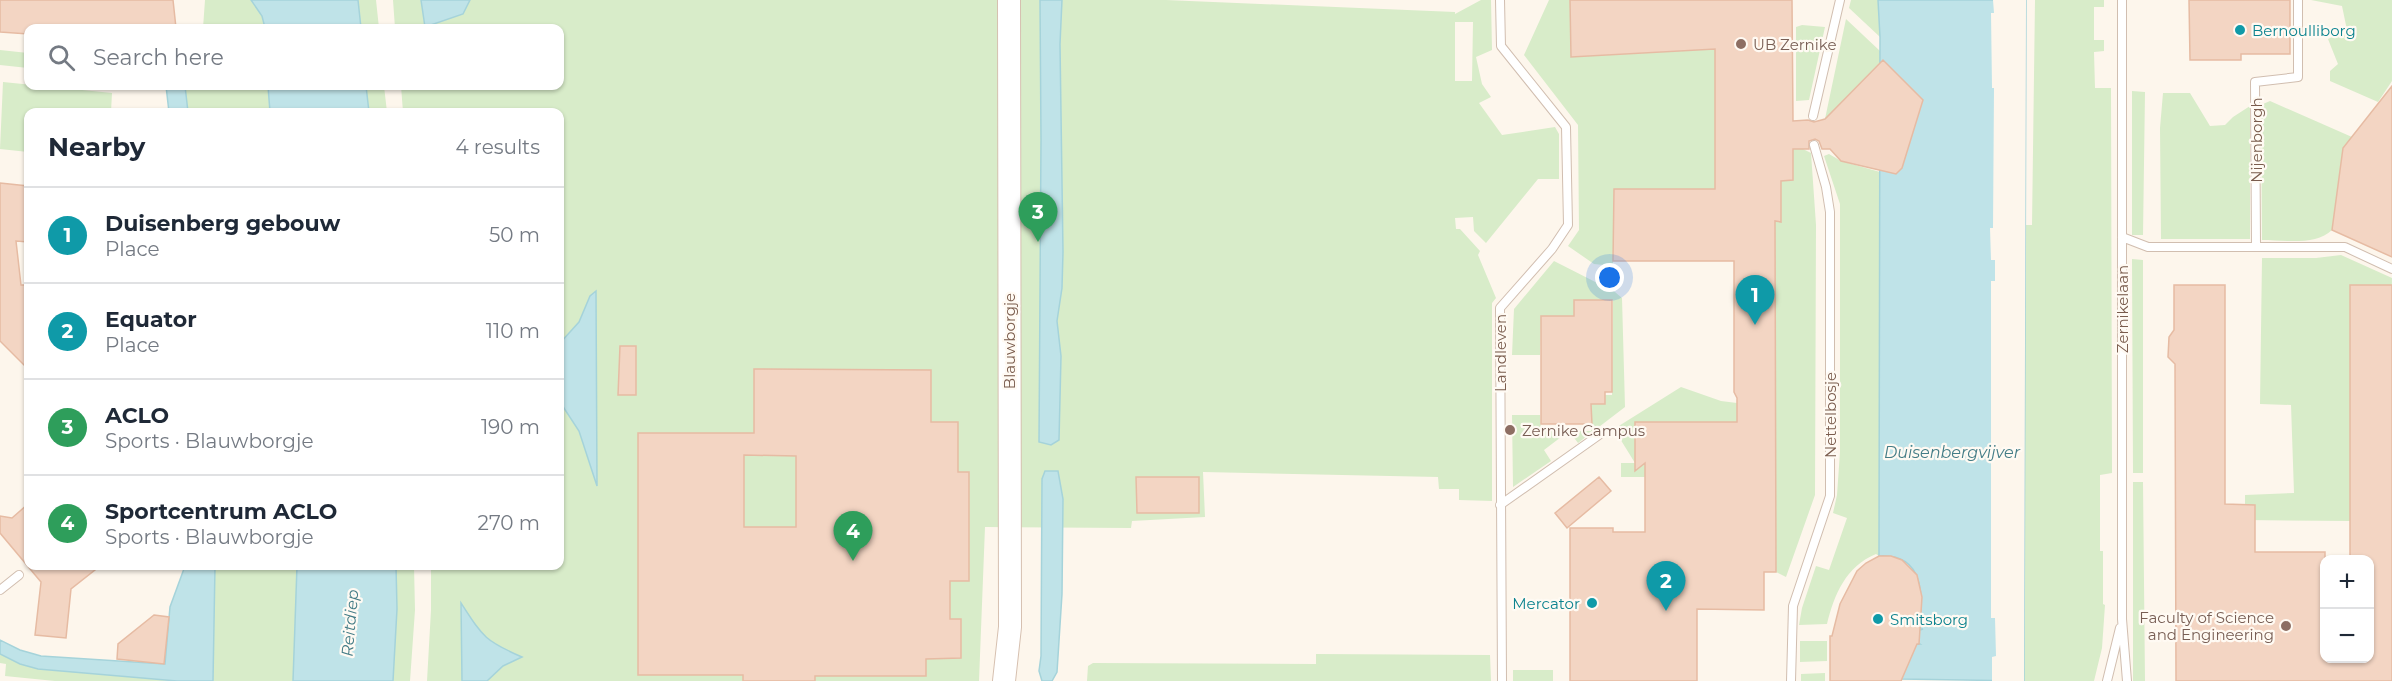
<!DOCTYPE html>
<html lang="en">
<head>
<meta charset="utf-8">
<style>
  :root { --surface:#fff; --page:#f2f2f3; --text:#1f2937; --muted:#747a83; --line:#e0e1e3; --accent:#e76f51 }
  body { margin:0; font-family:Montserrat,sans-serif; background:var(--page); color:var(--text) }
  .controls { position:absolute; right:18px; bottom:18px; display:grid; overflow:hidden; border-radius:12px; box-shadow:0 2px 4px #0004 }
  .controls button { width:54px; height:54px; display:grid; place-items:center; padding:0; border:0; border-bottom:2px solid var(--line); background:var(--surface); color:var(--text); font:30px sans-serif }
  .you { position:absolute; left:1610px; top:278px; width:21px; height:21px; margin:-15px; border:4px solid #fff; border-radius:50%; background:#1a73e8; box-shadow:0 0 0 9px #1a73e833 }
  .badge { display:grid; place-items:center; width:39px; height:39px; border-radius:50%; background:var(--accent); color:#fff; font-size:20px; font-weight:700 }
  .pin { position:absolute; translate:-50% -50px; filter:drop-shadow(0 2px 3px #0008) }
  .pin::after { content:''; position:absolute; top:32px; width:21px; height:18px; background:inherit; clip-path:polygon(0 0,100% 0,50% 100%) }
  .list { margin:0; padding:0; list-style:none }
  h2 { display:flex; justify-content:space-between; align-items:center; height:78px; margin:0; padding:0 24px; font-size:26px }
  h2 small { font-size:20px; font-weight:400; color:var(--muted) }
  .list li { display:grid; grid-template-columns:39px 1fr auto; gap:18px; align-items:center; box-sizing:border-box; height:96px; padding:0 24px; border-top:2px solid var(--line) }
  .list b { display:block; font-size:22px; white-space:nowrap }
  .list p { margin:0; font-size:20px; white-space:nowrap; color:var(--muted) }
  .list em { font-size:20px; font-style:normal; color:var(--muted) }
  .icon { flex:none; width:33px; height:33px; fill:none; stroke:currentColor; stroke-width:2; stroke-linecap:round; stroke-linejoin:round }
  .map { position:relative; flex:none; width:2392px; height:681px; overflow:hidden }
  .search { position:absolute; background:var(--surface); box-shadow:0 2px 4px #0004; left:24px; top:24px; width:540px; height:66px; display:flex; align-items:center; gap:15px; box-sizing:border-box; padding:0 21px; border-radius:12px; color:var(--muted); font-size:22px }
  .panel { position:absolute; background:var(--surface); box-shadow:0 2px 4px #0004; left:24px; top:108px; width:540px; height:462px; border-radius:12px }
  .map>svg:first-child { display:block }
</style>
</head>
<body>
<div class="map">
<svg width="2392" height="681" viewBox="0 0 2392 681">
  <rect width="100%" height="100%" fill="#fdf6ec"/>
  <path fill="#d8ecc9" fill-rule="evenodd" d="M205,0h46l11,16 3,12h-62z
    M358,0h18l3,28h-18z
    M393,0h28l4,27 38,-13 7,-14h696l289,12v2l26,-14h10l1,50 -16,7 6,27 9,13 -12,6 23,32 53,-8 4,7v45h-21l-52,64 -12,-12 -1,-14 -18,1 1,11h4l20,22 -2,4 18,43 -4,5v198l-33,-1v-11h-20l-1,-12 -235,-5 2,45 -73,4 -1,7 -146,-1 -6,154h-492l16,-15 19,-9c-37,-16 -39,-21 -61,-53l1,77h-35l4,-71v-44h129v-164l19,29 18,52 -7,-187 -11,26 -19,21v-231h-157l-2,-26h159v-58h-165zM1455,22h18l-1,59h-17z
    M1549,0h21l1,57 144,-8v142l-101,-2 -1,77 -19,-2 -26,-18 11,-16 -1,-105 -54,-70z
    M1851,0h27l2,37 -31,-29z
    M2035,0h69v7h-10v33h10v11l-10,1 1,36h16l1,385 -12,2v76h3v53l2,1 -3,43 -8,33h-70l1,-456h7z
    M2311,0h81v81l-14,21 -48,-21v-10l8,-7 -10,-25 19,-9 -5,-24z
    M1846,19l34,32v12l-55,56z
    M1802,25l23,2 -16,73 -13,1v-74z
    M0,50l28,3v15l-28,-3z
    M3,82l109,11 -1,19h-83v40l-28,-3z
    M185,86h83l2,26h-82z
    M366,86h18l3,26h-18z
    M2132,91l13,1 -2,143h-11z
    M2163,93h27l20,33 15,-1 8,-8 17,-11v133h-89l-1,-111z
    M2270,101l82,36 -9,11 -11,82c-16,16 -48,10 -70,10l-1,-131 2,-5z
    M1793,149h10l8,4 5,72 -1,270 -29,82 -10,-5 -1,-352 6,1v-40l12,-1z
    M1829,154l12,7 39,11 -1,384 -3,-2c-30,12 -42,41 -49,70l-28,1 3,-17 14,-42 13,4 18,-52 -14,-5 4,-18 3,-43v-248l-16,-48z
    M2341,255l51,23v7l-42,1v235l-105,-1v-25l49,-2 -3,-88 -31,-1 2,-146h54z
    M2132,259l11,1v213h-10z
    M1554,261l61,31 7,6 3,109 -47,36 -9,-12 -25,19 7,11 -38,26 -1,-72h28l1,16h50v-36h21l1,-95h-39v17h-33l-1,38h-28l2,-46z
    M1681,387l40,14 16,2v19l-101,42h9v13h-24v-14h14l-21,-34z
    M2133,482h10l2,199h-12z
    M215,566h82l-4,115h-80z
    M396,566h18l1,44 -5,71h-17l4,-72z
    M1800,641h27v20l-27,1z
    M0,654l20,10 18,5 139,12h-122l-50,-5 1,-12 -6,-1z
    M1316,654l174,1 1,26h-404l1,-15 5,-3 223,1z
    M1513,670h40v11h-40z
    M1825,673v8h-24v-7z"/>
  <path fill="#bfe3e8" stroke="#a5d3da" stroke-width="1.5" d="M251,0h107l3,28h-96l-3,-12z
    M421,0h49l-7,14 -38,13z
    M1040,0h22l-2,44 3,208 -1,36 -5,33 4,35 -2,84 -8,5 -12,-3 2,-302z
    M1878,0h148l-2,681 -123,-2 15,-35h4l-3,-2v-11l6,-2h-3c3,-32 5,-76 -41,-73l1,-519z
    M166,86h19l3,26h-19z
    M268,86h98l3,26h-99z
    M596,291l1,195 -18,-55 -19,-29v-59l19,-21 11,-26z
    M1045,471h13l5,28 -1,95 -5,78 -5,9h-10l-3,-10 2,-15 1,-177z
    M185,566h30l-2,115h-36l-139,-12 -18,-5 -20,-10v-14l20,10 21,6 124,8 5,-57z
    M297,566h99l1,43 -4,72h-100z
    M461,603c22,34 24,38 61,54l-19,9 -16,15h-25z"/>
  <path fill="#fdf6ec" d="M1993,0h33l-2,681h-32v-24l4,-1 -1,-38h-4v-337h4v-21h-4l-1,-32h3l1,-140h-2l-1,-75h3z"/>
  <path fill="#f3d5c3" stroke="#e6bba3" stroke-width="1.5" fill-rule="evenodd" d="M0,0h173l3,28h-148v6l-28,-2z
    M1570,0h222l1,121 15,-1 6,2 11,-3 58,-59 40,40 -21,68 -6,6 -55,-13 -11,-12h-8l-3,-8 -4,-2 -6,2v8h-16v31l-12,1v41l-6,-1 1,351h-12v38l-67,-1v72h-127v-153h43v4h32v-69l-10,8v-49h102v-24l-3,-6v-131h-121l1,-72h101v-140l-144,8z
    M2189,0h101v54h-49v6h-51z
    M2392,86v171l-60,-27 11,-82z
    M0,183l28,3v56l-12,-1 5,44h7v84l-28,-28z
    M2174,285h51v219l30,1v47h70v106h45v-98h-20v-275h42v396h-216l-1,-317 -7,-7 1,-20 5,-7z
    M1574,300h38v92h-7v12h-14l1,20h-51v-108h33z
    M620,346h16v49h-18z
    M754,369l177,1v52h27v50h11v109h-19v38h11v39l-35,1v17h-111v5h-72v-6h-105v-242h116zM744,455l52,1v71h-52z
    M1136,477h63v36h-62z
    M1599,477l12,14 -44,37 -12,-15z
    M28,504v62h72l-29,23 -5,49 -31,-3 6,-53 -41,-49v-17l12,2z
    M1879,556h12l11,4 15,15 5,22 -3,47h-2l-16,37h-71v-45h2l8,-32 17,-33 9,-8z
    M154,615l15,2 -5,47 -47,-5 1,-15z"/>
  <g fill="none" stroke-linecap="round" stroke-linejoin="round">
    <defs>
      <path id="lane" d="M1500,0l1,46 65,81 2,98 -16,24 -52,59 2,373
        M2122,0v619l5,62
        M1813,116l27,-116
        M2122,237l26,10h197l47,22
        M2256,246l-1,-164 43,-5v-77
        M1500,505l99,-70
        M0,590l19,-15
        M1791,681l2,-75 37,-110v-284l-4,-25 -12,-42
        M2107,681l13,-53"/>
      <path id="secondary" d="M1004,681l6,-54 -1,-627"/>
    </defs>
    <use href="#lane" stroke="#d1beb0" stroke-width="10"/>
    <use href="#secondary" stroke="#d6c0b0" stroke-width="24"/>
    <use href="#lane" stroke="#fff" stroke-width="8"/>
    <use href="#secondary" stroke="#fff" stroke-width="22"/>
  </g>
  <g fill="#0f9aa8" stroke="#fffaf3" stroke-width="2">
    <circle cx="2240" cy="30" r="6"/>
    <circle cx="1592" cy="603" r="6"/>
    <circle cx="1878" cy="619" r="6"/>
  </g>
  <g fill="#8d6e63" stroke="#fffaf3" stroke-width="2">
    <circle cx="1741" cy="44" r="6"/>
    <circle cx="1510" cy="430" r="6"/>
    <circle cx="2286" cy="626" r="6"/>
  </g>
  <g text-anchor="middle" dominant-baseline="central" stroke-width="4.5" stroke-linejoin="round" paint-order="stroke">
    <g font-size="15" fill="#0d838f" stroke="#fffaf3" text-anchor="start">
      <text x="2252" y="30">Bernoulliborg</text>
      <text x="1580" y="603" text-anchor="end">Mercator</text>
      <text x="1890" y="619">Smitsborg</text>
    </g>
    <g font-size="15" fill="#785e54" stroke="#fffaf3" text-anchor="start">
      <text x="1753" y="44">UB Zernike</text>
      <text x="1522" y="430">Zernike Campus</text>
      <text x="2274" y="617" text-anchor="end">Faculty of Science<tspan x="2274" dy="17">and Engineering</tspan></text>
    </g>
    <g font-size="15" fill="#7a5c4d" stroke="#fffaf3">
      <text transform="translate(2256 140) rotate(-90)">Nijenborgh</text>
      <text transform="translate(2122 309) rotate(-90)">Zernikelaan</text>
      <text transform="translate(1009 341) rotate(-90)">Blauwborgje</text>
      <text transform="translate(1500 353) rotate(-90)">Landleven</text>
      <text transform="translate(1830 415) rotate(-90)">Nettelbosje</text>
    </g>
    <g font-size="16" font-style="italic" fill="#437c86" stroke="#fffaf3">
      <text x="1952" y="452">Duisenbergvijver</text>
      <text transform="translate(350 623) rotate(-85)">Reitdiep</text>
    </g>
  </g>
</svg>
<div class="controls">
<button>+</button>
<button>−</button>
</div>
<div class="you"></div>
<div class="pin badge" style="left:1755px;top:325px;background:#0f9aa8">1</div>
<div class="pin badge" style="left:1666px;top:611px;background:#0f9aa8">2</div>
<div class="pin badge" style="left:1038px;top:242px;background:#2e9e5b">3</div>
<div class="pin badge" style="left:853px;top:561px;background:#2e9e5b">4</div>
<div class="search"><svg class="icon" aria-label="search" viewBox="0 0 24 24"><circle cx="10" cy="10" r="6"/><path d="M15 15l6 6"/></svg>Search here</div>
<section class="panel">
<h2>Nearby<small>4 results</small></h2>
<ul class="list">
<li><span class="badge" style="background:#0f9aa8">1</span><div><b>Duisenberg gebouw</b><p>Place</p></div><em>50 m</em></li>
<li><span class="badge" style="background:#0f9aa8">2</span><div><b>Equator</b><p>Place</p></div><em>110 m</em></li>
<li><span class="badge" style="background:#2e9e5b">3</span><div><b>ACLO</b><p>Sports · Blauwborgje</p></div><em>190 m</em></li>
<li><span class="badge" style="background:#2e9e5b">4</span><div><b>Sportcentrum ACLO</b><p>Sports · Blauwborgje</p></div><em>270 m</em></li>
</ul>
</section>
</div>
</body>
</html>
